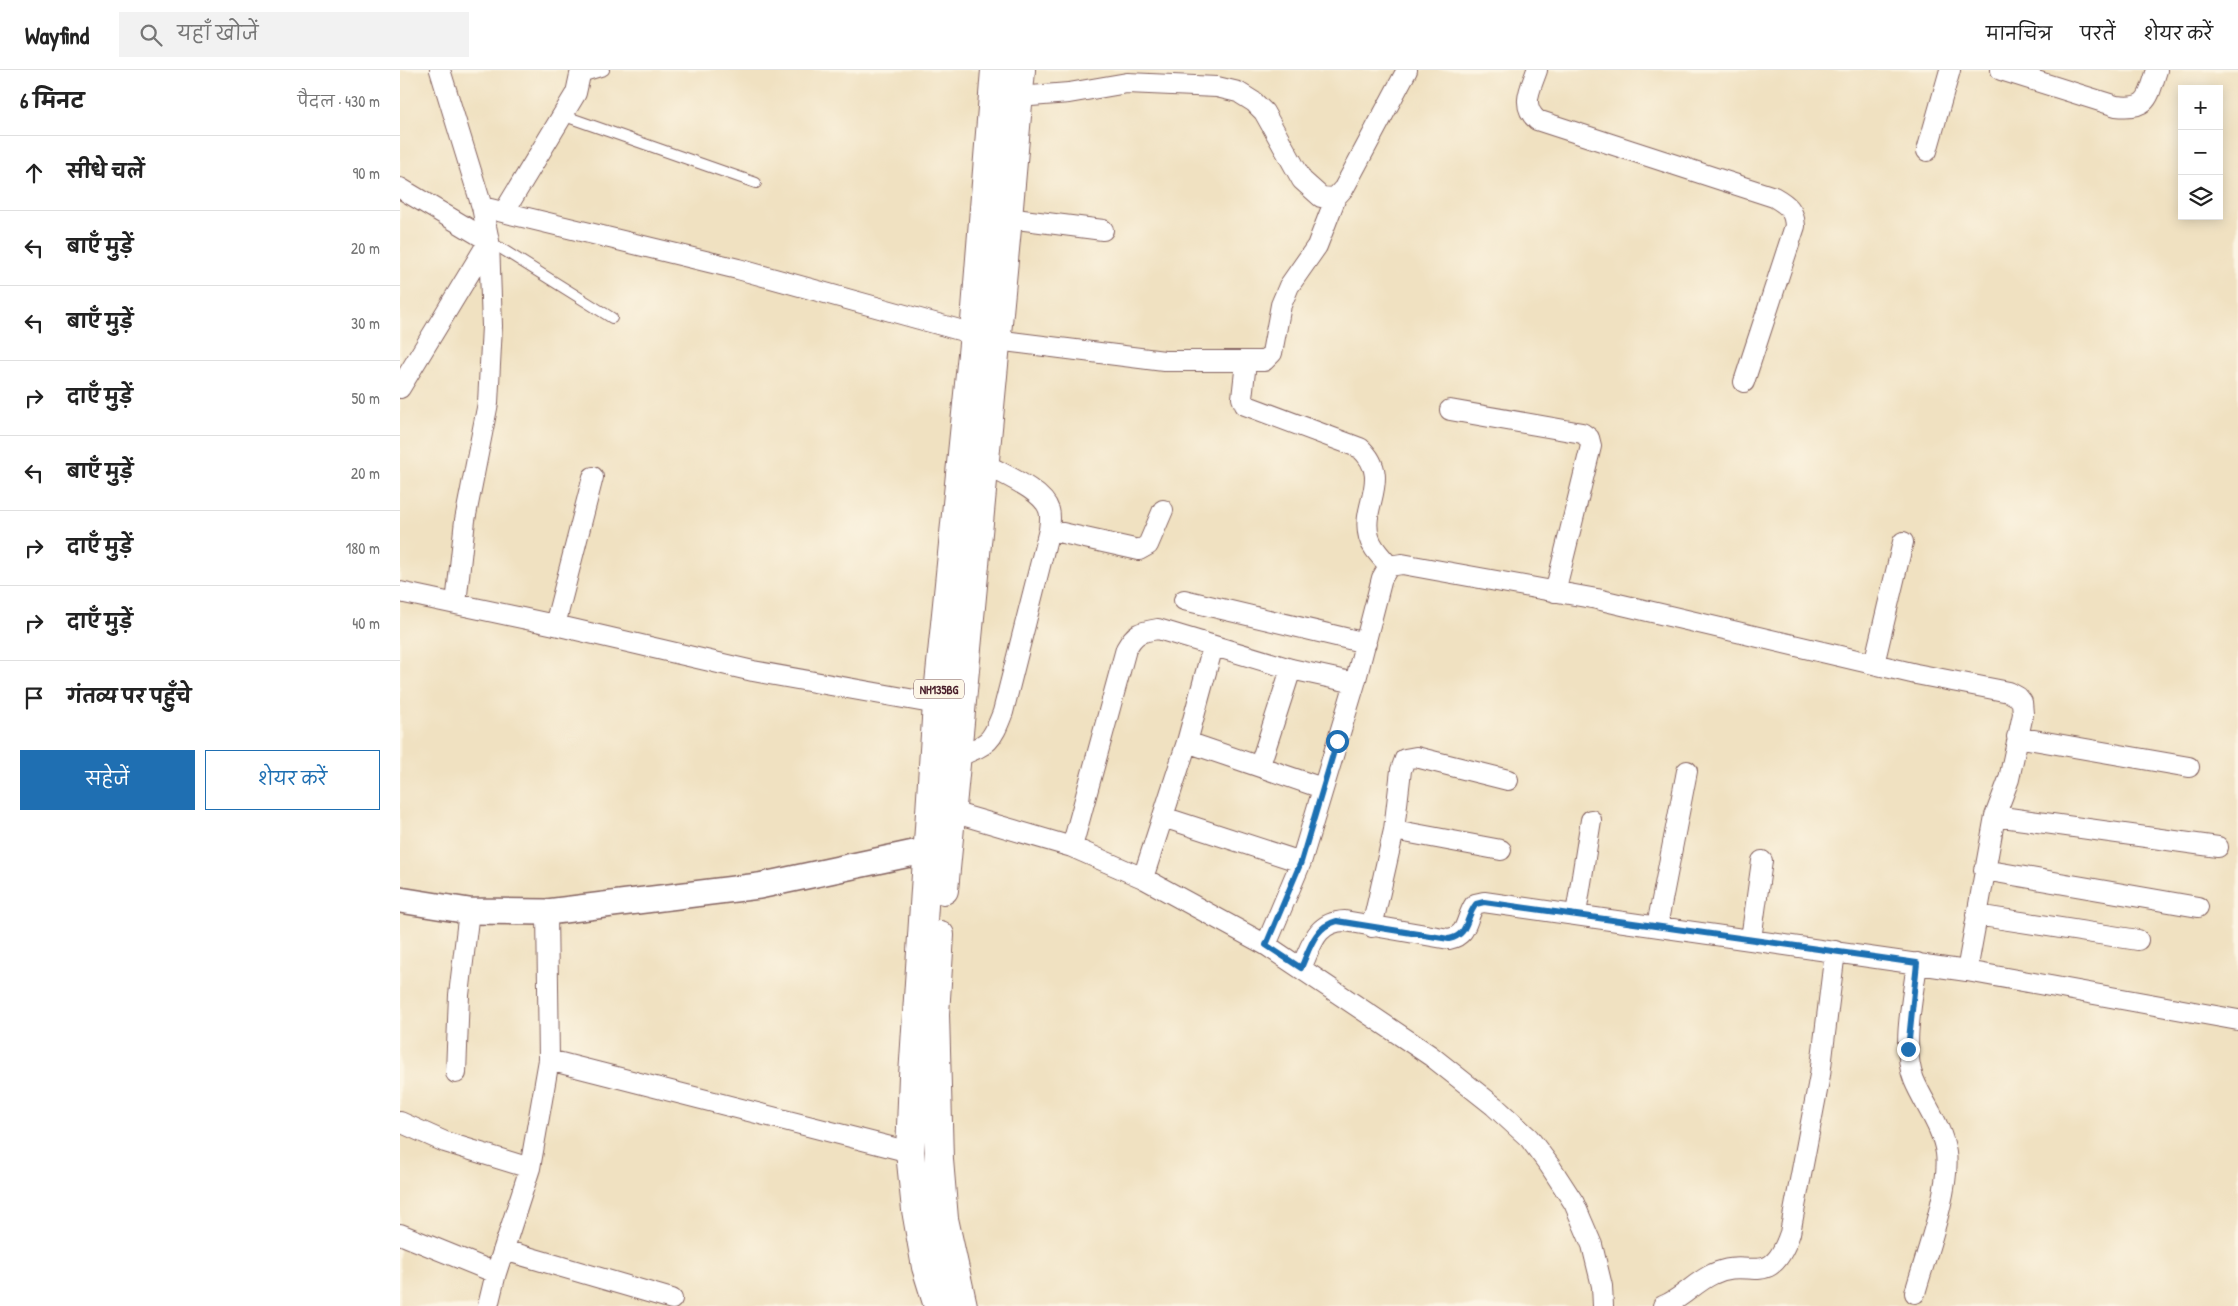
<!DOCTYPE html>
<html lang="hi">
<head>
<meta charset="utf-8">
<style>
  :root { --surface:#fff; --page:#f2f2f2; --text:#222; --muted:#767676; --line:#e0e0e0; --accent:#1f6fb2 }
  body { margin:0; font-family:"Patrick Hand","Playpen Sans Deva",sans-serif; background:var(--page); color:var(--text) }
  .controls { position:absolute; right:15px; top:15px; display:grid; overflow:hidden; border-radius:0px; box-shadow:0 2px 12px #0003 }
  .controls button { width:45px; height:45px; display:grid; place-items:center; padding:0; border:0; border-bottom:1px solid var(--line); background:var(--surface); color:var(--text); font:25px sans-serif }
  .stop { position:absolute; width:15px; height:15px; margin:-11px; border:4px solid #1f6fb2; border-radius:50%; background:#fff }
  .stop.end { background:#1f6fb2; border-color:#fff; box-shadow:0 1px 5px #0008 }
  .list { margin:0; padding:0; list-style:none }
  h2 { display:flex; justify-content:space-between; align-items:center; height:65px; margin:0; padding:0 20px; font-size:21px }
  h2 small { font-size:16px; font-weight:400; color:var(--muted) }
  .list li { display:grid; grid-template-columns:32px 1fr auto; gap:15px; align-items:center; box-sizing:border-box; height:75px; padding:0 20px; border-top:1px solid var(--line) }
  .list b { display:block; font-size:19px; white-space:nowrap }
  .list em { font-size:16px; font-style:normal; color:var(--muted) }
  .actions { display:flex; gap:10px; padding:15px 20px }
  .actions a { flex:1; padding:11px 0; border:1px solid var(--accent); border-radius:0px; text-align:center; font-size:18px; color:var(--accent) }
  .actions .main { background:var(--accent); color:#fff }
  .icon { flex:none; width:28px; height:28px; fill:none; stroke:currentColor; stroke-width:2; stroke-linecap:round; stroke-linejoin:round }
  .map { position:relative; flex:none; width:1838px; height:1236px; overflow:hidden }
  header { display:flex; align-items:center; gap:30px; box-sizing:border-box; height:70px; padding:0 25px; background:var(--surface); border-bottom:1px solid var(--line) }
  header strong { font-size:24px }
  nav { display:flex; gap:28px; margin-inline-start:auto; font-size:18px }
  .search { width:350px; height:45px; background:var(--page); display:flex; align-items:center; gap:12px; box-sizing:border-box; padding:0 18px; border-radius:0px; color:var(--muted); font-size:19px }
  main { display:flex }
  aside { flex:1; background:var(--surface) }
  .map>svg:first-child { display:block }
</style>
</head>
<body>
<header>
<strong>Wayfind</strong>
<div class="search"><svg class="icon" aria-label="search" viewBox="0 0 24 24"><circle cx="10" cy="10" r="6"/><path d="M15 15l6 6"/></svg>यहाँ खोजें</div>
<nav><a>मानचित्र</a><a>परतें</a><a>शेयर करें</a></nav>
</header>
<main>
<aside>
<h2>6 मिनट<small>पैदल · 430 m</small></h2>
<ul class="list">
<li><svg class="icon" aria-label="ahead" viewBox="0 0 24 24"><path d="M12 20V5M6 11l6-6 6 6"/></svg><div><b>सीधे चलें</b></div><em>90 m</em></li>
<li><svg class="icon" aria-label="left" viewBox="0 0 24 24"><path d="M17 20v-9H6M10 6l-5 5 5 5"/></svg><div><b>बाएँ मुड़ें</b></div><em>20 m</em></li>
<li><svg class="icon" aria-label="left" viewBox="0 0 24 24"><path d="M17 20v-9H6M10 6l-5 5 5 5"/></svg><div><b>बाएँ मुड़ें</b></div><em>30 m</em></li>
<li><svg class="icon" aria-label="right" viewBox="0 0 24 24"><path d="M7 20v-9h11M14 6l5 5-5 5"/></svg><div><b>दाएँ मुड़ें</b></div><em>50 m</em></li>
<li><svg class="icon" aria-label="left" viewBox="0 0 24 24"><path d="M17 20v-9H6M10 6l-5 5 5 5"/></svg><div><b>बाएँ मुड़ें</b></div><em>20 m</em></li>
<li><svg class="icon" aria-label="right" viewBox="0 0 24 24"><path d="M7 20v-9h11M14 6l5 5-5 5"/></svg><div><b>दाएँ मुड़ें</b></div><em>180 m</em></li>
<li><svg class="icon" aria-label="right" viewBox="0 0 24 24"><path d="M7 20v-9h11M14 6l5 5-5 5"/></svg><div><b>दाएँ मुड़ें</b></div><em>40 m</em></li>
<li><svg class="icon" aria-label="arrive" viewBox="0 0 24 24"><path d="M6 21V4h12l-3 4 3 4H6"/></svg><div><b>गंतव्य पर पहुँचे</b></div></li>
</ul>
<div class="actions"><a class="main">सहेजें</a><a>शेयर करें</a></div>
</aside>
<div class="map">
<svg width="1838" height="1236" viewBox="0 0 1838 1236">
  <rect width="100%" height="100%" fill="#fcf5e5"/>
  <filter id="ink" filterUnits="userSpaceOnUse"><feTurbulence type="fractalNoise" baseFrequency=".02" numOctaves="2"/><feDisplacementMap in="SourceGraphic" scale="10" xChannelSelector="R" yChannelSelector="G"/><feConvolveMatrix kernelMatrix="1 2 1 2 8 2 1 2 1" color-interpolation-filters="sRGB"/></filter>
  <filter id="wash" filterUnits="userSpaceOnUse"><feTurbulence type="fractalNoise" baseFrequency=".0096" numOctaves="4" result="noise"/><feDisplacementMap in="SourceGraphic" scale="20" xChannelSelector="R" yChannelSelector="G"/><feGaussianBlur stdDeviation="1.12" result="paint"/><feColorMatrix in="noise" values="0 0 0 0 0 0 0 0 0 0 0 0 0 0 0 0 0 1.4 0 .05"/><feComposite in="paint" operator="in"/></filter>
  <g filter="url(#wash)">
    <rect width="100%" height="100%" fill="#f0e1c1"/>
  </g>
  <g filter="url(#ink)">
    <g fill="none" stroke-linecap="round" stroke-linejoin="round">
      <defs>
        <path id="service" d="M181,7l23,-7
          M162,45l194,68
          M89,171l123,77"/>
        <path id="minor" d="M40,0l42,137 7,34 3,85 -4,77 -23,117 -9,84 99,21 198,46 184,33
          M1137,0c-6,18 -17,35 0,50l237,77c14,8 20,13 21,29l-51,156
          M1601,0l115,36c33,4 32,-9 41,-36
          M618,27l51,-4 58,-10 90,4 21,5 16,10 10,10 38,68 19,17 14,1 9,-10 63,-118
          M1527,81l23,-81
          M0,118l89,53 -89,147
          M82,137l256,62 236,65
          M104,142l72,-119 5,-23
          M608,148l95,12
          M596,270l168,21h100l8,-8 9,-48 8,-19 28,-40 19,-49
          M846,292l-4,36 3,7 115,43c33,30 0,57 9,89 3,12 13,20 20,29
          M1050,340l132,23 7,5 2,8 -36,146
          M649,460l90,20 9,-5 15,-35
          M0,522l56,12
          M784,530l182,43
          M155,555l38,-148
          M1474,594l29,-122
          M1617,667l172,30
          M787,672l135,46
          M557,687c31,-13 34,-13 46,-45l46,-182c1,-7 2,-14 0,-20 -6,-20 -47,-36 -64,-46
          M860,695l31,-96
          M552,742l120,35 71,31 123,67 165,111 63,50 35,32 21,28 24,37 18,42 10,41 1,20
          M1595,746l223,31
          M763,747l138,45
          M994,760l107,20
          M672,777l54,-198c9,-16 13,-17 32,-20l133,40 64,14
          M1584,800l214,37
          M743,808l44,-136 26,-96
          M1176,844l15,-94
          M1576,845l162,25
          M1257,856l30,-155
          M972,857l22,-97 7,-60 4,-11 11,-2 92,23
          M1351,869l11,-78
          M866,875l35,-83 54,-179 27,-105 7,-12 13,-2 195,35 319,75 93,18 9,5 4,5 1,12 -14,65 -14,37 -28,155
          M901,898c11,-23 14,-46 44,-47l104,18c20,-4 16,-21 26,-35l9,-2 483,69 271,49
          M149,990l361,92
          M56,1003l3,-78 10,-84
          M0,1052l45,20 85,26
          M0,1164l96,39 34,-105 19,-108 -2,-148
          M104,1180l168,49
          M1515,1223c10,-36 36,-105 31,-140 -4,-27 -22,-49 -32,-73 -13,-32 -1,-83 3,-117
          M88,1236l8,-33
          M1263,1236c19,-7 32,-24 50,-32 37,-18 57,18 77,-41l30,-158 15,-124"/>
        <path id="tertiary" d="M0,830l69,11 78,1 212,-26 188,-40"/>
        <path id="trunk" d="M544,820l64,-672 13,-148
          M540,865l-5,79 4,146 5,59 19,87
          M538,1236l-12,-39 -10,-57 -6,-58 3,-76 24,-372 37,-370 21,-264"/>
      </defs>
      <use href="#service" stroke="#846360" stroke-width="12"/>
      <use href="#minor" stroke="#846360" stroke-width="22"/>
      <use href="#tertiary" stroke="#846360" stroke-width="28"/>
      <use href="#trunk" stroke="#846360" stroke-width="30"/>
      <use href="#service" stroke="#fff" stroke-width="10"/>
      <use href="#minor" stroke="#fff" stroke-width="20"/>
      <use href="#tertiary" stroke="#fff" stroke-width="25"/>
      <use href="#trunk" stroke="#fff" stroke-width="28"/>
    </g>
  </g>
  <g fill="none" stroke-linecap="round" stroke-linejoin="round" filter="url(#ink)">
    <path stroke="#1f6fb2" stroke-width="6" d="M937,671l-36,121 -35,83 35,23c9,-20 13,-41 36,-47l112,18c20,-4 16,-21 27,-35l8,-2 433,61 -9,86"/>
  </g>
  <g text-anchor="middle" dominant-baseline="central" stroke-width="4" stroke-linejoin="round" paint-order="stroke">
    <rect fill="#fcf5e5" stroke="#7f5f63" stroke-width="1" x="514" y="609.5" width="50" height="19" rx="4"/>
    <g font-size="12" font-weight="bold" fill="#4a1f2b">
      <text x="539" y="619">NH135BG</text>
    </g>
  </g>
</svg>
<div class="controls">
<button>+</button>
<button>−</button>
<button><svg class="icon" aria-label="layers" viewBox="0 0 24 24"><path d="M12 4l9 5-9 5-9-5zM3 14l9 5 9-5"/></svg></button>
</div>
<div class="stop" style="left:937px;top:671px"></div>
<div class="stop end" style="left:1508px;top:979px"></div>
</div>
</main>
</body>
</html>
